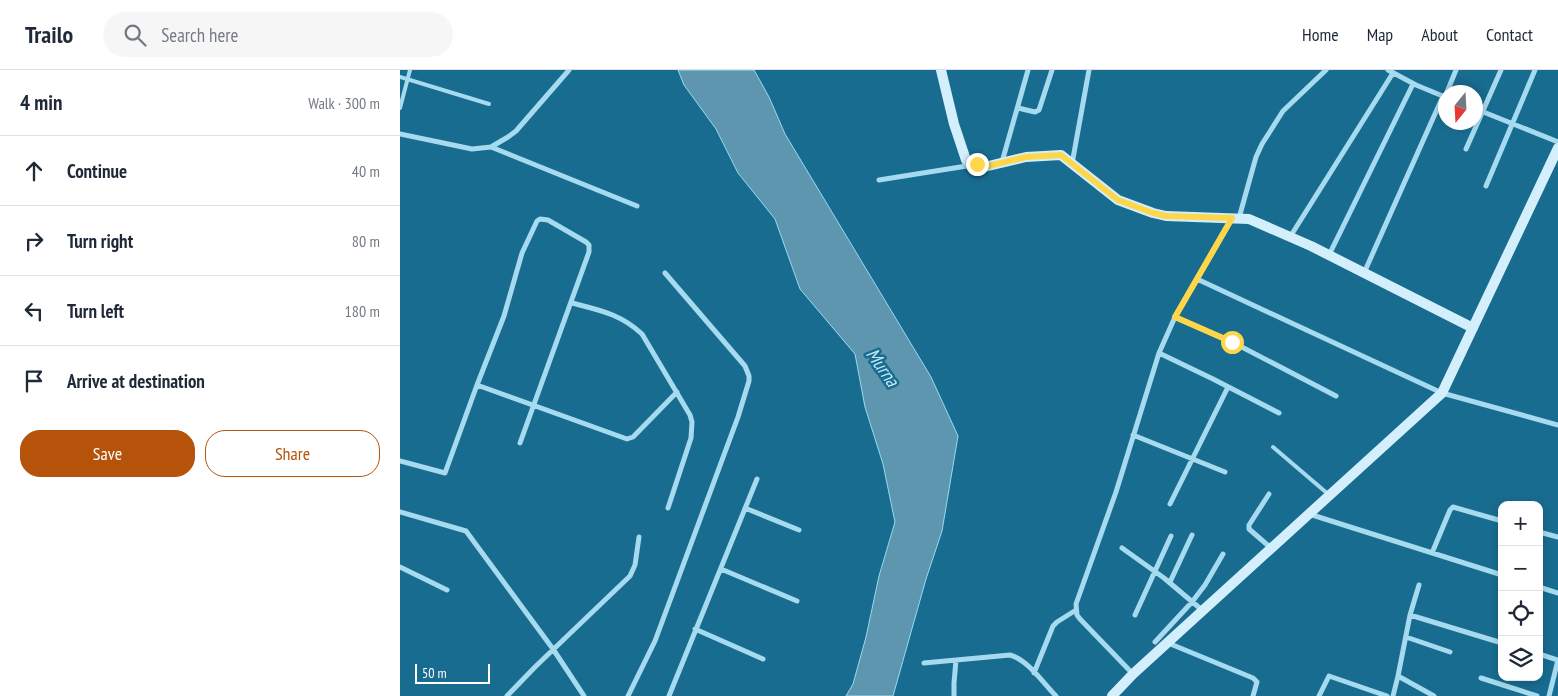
<!DOCTYPE html>
<html lang="en">
<head>
<meta charset="utf-8">
<style>
  :root { --surface:#fff; --page:#f6f6f7; --text:#1f2937; --muted:#747a83; --line:#e0e1e3; --accent:#b45309 }
  body { margin:0; font-family:"PT Sans Narrow",sans-serif; background:var(--page); color:var(--text) }
  .controls { position:absolute; right:15px; bottom:15px; display:grid; overflow:hidden; border-radius:10px; box-shadow:0 2px 8px #0003 }
  .controls button { width:45px; height:45px; display:grid; place-items:center; padding:0; border:0; border-bottom:1px solid var(--line); background:var(--surface); color:var(--text); font:25px sans-serif }
  .compass { position:absolute; left:1038px; top:15px; width:45px; height:45px; border-radius:50%; background:var(--surface); box-shadow:0 2px 8px #0003; rotate:198deg }
  .scale { position:absolute; left:15px; bottom:12px; width:75px; box-sizing:border-box; padding-left:5px; border:2px solid #fff; border-top:0; font-size:14px; line-height:18px; white-space:nowrap; color:#fff; -webkit-text-stroke:4px #186c90; paint-order:stroke }
  .stop { position:absolute; width:15px; height:15px; margin:-11px; border:4px solid #ffd54a; border-radius:50%; background:#fff }
  .stop.end { background:#ffd54a; border-color:#fff; box-shadow:0 1px 5px #0008 }
  .list { margin:0; padding:0; list-style:none }
  h2 { display:flex; justify-content:space-between; align-items:center; height:65px; margin:0; padding:0 20px; font-size:21px }
  h2 small { font-size:16px; font-weight:400; color:var(--muted) }
  .list li { display:grid; grid-template-columns:32px 1fr auto; gap:15px; align-items:center; box-sizing:border-box; height:70px; padding:0 20px; border-top:1px solid var(--line) }
  .list b { display:block; font-size:19px; white-space:nowrap }
  .list em { font-size:16px; font-style:normal; color:var(--muted) }
  .actions { display:flex; gap:10px; padding:15px 20px }
  .actions a { flex:1; padding:11px 0; border:1px solid var(--accent); border-radius:20px; text-align:center; font-size:18px; color:var(--accent) }
  .actions .main { background:var(--accent); color:#fff }
  .icon { flex:none; width:28px; height:28px; fill:none; stroke:currentColor; stroke-width:2; stroke-linecap:round; stroke-linejoin:round }
  .map { position:relative; flex:none; width:1158px; height:626px; overflow:hidden }
  header { display:flex; align-items:center; gap:30px; box-sizing:border-box; height:70px; padding:0 25px; background:var(--surface); border-bottom:1px solid var(--line) }
  header strong { font-size:24px }
  nav { display:flex; gap:28px; margin-inline-start:auto; font-size:18px }
  .search { width:350px; height:45px; background:var(--page); display:flex; align-items:center; gap:12px; box-sizing:border-box; padding:0 18px; border-radius:28px; color:var(--muted); font-size:19px }
  main { display:flex }
  aside { flex:1; background:var(--surface) }
  .map>svg:first-child { display:block }
</style>
</head>
<body>
<header>
<strong>Trailo</strong>
<div class="search"><svg class="icon" aria-label="search" viewBox="0 0 24 24"><circle cx="10" cy="10" r="6"/><path d="M15 15l6 6"/></svg>Search here</div>
<nav><a>Home</a><a>Map</a><a>About</a><a>Contact</a></nav>
</header>
<main>
<aside>
<h2>4 min<small>Walk · 300 m</small></h2>
<ul class="list">
<li><svg class="icon" aria-label="ahead" viewBox="0 0 24 24"><path d="M12 20V5M6 11l6-6 6 6"/></svg><div><b>Continue</b></div><em>40 m</em></li>
<li><svg class="icon" aria-label="right" viewBox="0 0 24 24"><path d="M7 20v-9h11M14 6l5 5-5 5"/></svg><div><b>Turn right</b></div><em>80 m</em></li>
<li><svg class="icon" aria-label="left" viewBox="0 0 24 24"><path d="M17 20v-9H6M10 6l-5 5 5 5"/></svg><div><b>Turn left</b></div><em>180 m</em></li>
<li><svg class="icon" aria-label="arrive" viewBox="0 0 24 24"><path d="M6 21V4h12l-3 4 3 4H6"/></svg><div><b>Arrive at destination</b></div></li>
</ul>
<div class="actions"><a class="main">Save</a><a>Share</a></div>
</aside>
<div class="map">
<svg width="1158" height="626" viewBox="0 0 1158 626">
  <rect width="100%" height="100%" fill="#186c90"/>
  <path fill="#5d96ae" stroke="#98daf2" d="M278,0h76l15,27 16,37 146,243 27,59 -16,95 -16,48 -33,117h-47l7,-12 13,-47 13,-61 16,-54 -12,-58 -18,-57 -10,-53 -55,-65 -25,-70 -37,-46 -22,-44 -32,-44z"/>
  <g fill="none" stroke-linecap="round" stroke-linejoin="round">
    <path stroke="#a6daef" stroke-width="4" d="M0,7l89,27
      M0,38l10,-38
      M873,377l55,47"/>
    <path stroke="#a6daef" stroke-width="5" d="M988,0l28,15 29,12
      M1047,22l9,-22
      M618,38l17,4 4,-2 13,-40
      M1076,39l82,33
      M0,64l72,15 19,-2 17,-10 8,-6 53,-61
      M91,77l146,59
      M1066,79l35,-79
      M602,92l26,-92
      M672,94l17,-94
      M479,110l94,-15
      M1086,116l49,-116
      M839,148l17,-61 6,-13 21,-33 43,-41
      M890,167l103,-164
      M929,185l84,-171
      M964,203l79,-177
      M797,209l245,114 116,32
      M172,233c27,7 49,11 70,31l48,81 2,7 -1,16 -23,70
      M775,247l61,27 100,52
      M759,283l54,26 66,34
      M77,315l27,-69 18,-63 15,-32 3,-2 8,1 38,22 3,3v7l-69,191
      M733,365l92,37
      M0,391l45,12 32,-88 150,54 6,-2 44,-45
      M869,424l-20,31v4l22,19
      M770,434l58,-117
      M345,438l54,22
      M0,442l66,19 87,118 31,47
      M909,444l193,61
      M1139,462l19,5
      M722,478l42,30 38,32
      M1032,483l18,-43 3,-3 49,14
      M0,497l47,23
      M321,499l76,32
      M770,512l22,-47
      M1019,515l-9,30 -12,61 36,20
      M1139,517l19,6
      M735,545l36,-79
      M1010,545l92,28
      M295,559l68,30
      M1006,567l44,15
      M755,572l37,-40 13,-17 18,-31
      M768,573l85,35 4,4 -4,14
      M1139,584l19,6
      M524,593l86,-8c18,5 33,28 46,41
      M634,603l19,-47 4,-4 19,-12
      M733,604l-53,-55 -3,-4 -1,-11 40,-112 43,-139 16,-36 57,-98
      M1081,608l56,18
      M107,626l29,-30 94,-90 5,-11 4,-28
      M228,626l27,-55 83,-224 11,-36v-5l-4,-10 -80,-93
      M269,626l88,-217
      M554,626v-13l2,-23
      M919,626l10,-20 58,20
      M993,626l5,-20
      M1149,626l9,-36"/>
    <path stroke="#d3effb" stroke-width="10" d="M541,0l13,54 12,36 18,7 42,-10 35,-2 57,45 35,13 13,3 83,3 62,27 162,82
      M712,626l21,-22 309,-281 116,-245"/>
  </g>
  <g fill="none" stroke-linecap="round" stroke-linejoin="round">
    <path stroke="#ffd54a" stroke-width="6" d="M577,94l7,3 42,-10 35,-2 57,45 35,13 13,3 66,2 -57,99 57,25"/>
  </g>
  <g text-anchor="middle" dominant-baseline="central" stroke-width="5" stroke-linejoin="round" paint-order="stroke">
    <g font-size="19" font-style="italic" fill="#c1e9f8" stroke="#186c90">
      <text transform="translate(483 297) rotate(55)">Murna</text>
    </g>
  </g>
</svg>
<div class="controls">
<button>+</button>
<button>−</button>
<button><svg class="icon" aria-label="locate" viewBox="0 0 24 24"><circle cx="12" cy="12" r="6"/><path d="M12 2v4M12 18v4M2 12h4M18 12h4"/></svg></button>
<button><svg class="icon" aria-label="layers" viewBox="0 0 24 24"><path d="M12 4l9 5-9 5-9-5zM3 14l9 5 9-5"/></svg></button>
</div>
<svg class="compass" viewBox="-18 -18 36 36"><path d="M0-13l5 13h-10z" fill="#e53935"/><path d="M0 13l5-13h-10z" fill="#747a83"/></svg>
<div class="scale">50 m</div>
<div class="stop" style="left:832px;top:272px"></div>
<div class="stop end" style="left:577px;top:94px"></div>
</div>
</main>
</body>
</html>
